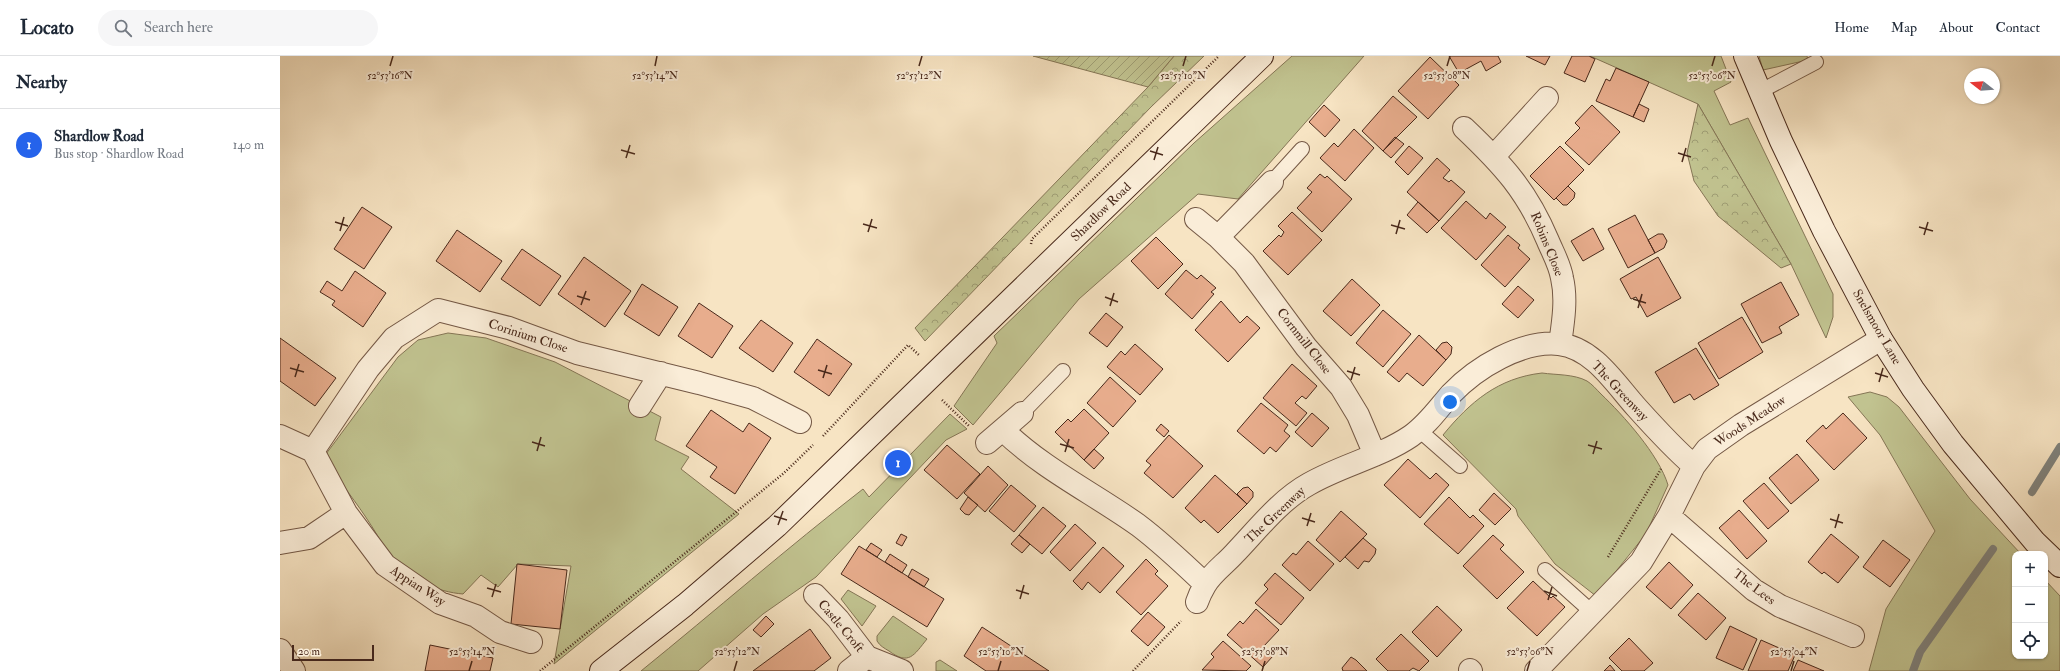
<!DOCTYPE html>
<html lang="en">
<head>
<meta charset="utf-8">
<style>
  :root { --surface:#fff; --page:#f6f6f7; --text:#1f2937; --muted:#747a83; --line:#e0e1e3; --accent:#2563eb }
  body { margin:0; font-family:"IM FELL Double Pica",serif; background:var(--page); color:var(--text) }
  .controls { position:absolute; right:12px; bottom:12px; display:grid; overflow:hidden; border-radius:8px; box-shadow:0 1px 3px #0004 }
  .controls button { width:36px; height:36px; display:grid; place-items:center; padding:0; border:0; border-bottom:1px solid var(--line); background:var(--surface); color:var(--text); font:20px sans-serif }
  .compass { position:absolute; left:1684px; top:12px; width:36px; height:36px; border-radius:50%; background:var(--surface); box-shadow:0 1px 3px #0004; rotate:287deg }
  .scale { position:absolute; left:12px; bottom:10px; width:82px; box-sizing:border-box; padding-left:4px; border:2px solid #49291b; border-top:0; font-size:11px; line-height:14px; white-space:nowrap; color:#49291b; -webkit-text-stroke:3px #faedd8; paint-order:stroke }
  .you { position:absolute; left:1170px; top:346px; width:14px; height:14px; margin:-10px; border:3px solid #fff; border-radius:50%; background:#1a73e8; box-shadow:0 0 0 6px #1a73e833 }
  .badge { display:grid; place-items:center; width:26px; height:26px; border-radius:50%; background:var(--accent); color:#fff; font-size:13px; font-weight:700 }
  .pin { position:absolute; translate:-50% -50%; border:2px solid #fff; box-shadow:0 1px 4px #0006 }
  .list { margin:0; padding:0; list-style:none }
  h2 { display:flex; justify-content:space-between; align-items:center; height:52px; margin:0; padding:0 16px; font-size:17px }
  h2 small { font-size:13px; font-weight:400; color:var(--muted) }
  .list li { display:grid; grid-template-columns:26px 1fr auto; gap:12px; align-items:center; box-sizing:border-box; height:72px; padding:0 16px; border-top:1px solid var(--line) }
  .list b { display:block; font-size:15px; white-space:nowrap }
  .list p { margin:0; font-size:13px; white-space:nowrap; color:var(--muted) }
  .list em { font-size:13px; font-style:normal; color:var(--muted) }
  .icon { flex:none; width:22px; height:22px; fill:none; stroke:currentColor; stroke-width:2; stroke-linecap:round; stroke-linejoin:round }
  .map { position:relative; flex:none; width:1780px; height:615px; overflow:hidden }
  header { display:flex; align-items:center; gap:24px; box-sizing:border-box; height:56px; padding:0 20px; background:var(--surface); border-bottom:1px solid var(--line) }
  header strong { font-size:19px }
  nav { display:flex; gap:22px; margin-inline-start:auto; font-size:14px }
  .search { width:280px; height:36px; background:var(--page); display:flex; align-items:center; gap:10px; box-sizing:border-box; padding:0 14px; border-radius:22px; color:var(--muted); font-size:15px }
  main { display:flex }
  aside { flex:1; background:var(--surface) }
  .map>svg:first-child { display:block }
</style>
</head>
<body>
<header>
<strong>Locato</strong>
<div class="search"><svg class="icon" aria-label="search" viewBox="0 0 24 24"><circle cx="10" cy="10" r="6"/><path d="M15 15l6 6"/></svg>Search here</div>
<nav><a>Home</a><a>Map</a><a>About</a><a>Contact</a></nav>
</header>
<main>
<aside>
<h2>Nearby<small></small></h2>
<ul class="list">
<li><span class="badge">1</span><div><b>Shardlow Road</b><p>Bus stop · Shardlow Road</p></div><em>140 m</em></li>
</ul>
</aside>
<div class="map">
<svg width="1780" height="615" viewBox="0 0 1780 615">
  <defs>
    <pattern id="forest-crowns" width="20" height="18" patternUnits="userSpaceOnUse"><rect width="20" height="18" fill="#c1c390"/><path d="M2 6a3 3 0 1 1 6 0M12 15a3 3 0 1 1 6 0" fill="none" stroke="#9f9e75"/></pattern>
    <pattern id="garden-furrows" width="10" height="10" patternUnits="userSpaceOnUse"><rect width="10" height="10" fill="#c1c390"/><path d="M-1 1l2-2M0 10L10 0M9 11l2-2" fill="none" stroke="#9f9e75"/></pattern>
  </defs>
  <rect width="100%" height="100%" fill="#f7e4c3"/>
  <filter id="stains"><feTurbulence type="fractalNoise" baseFrequency=".005" numOctaves="4"/><feColorMatrix values="0 0 0 0 .2 0 0 0 0 .09 0 0 0 0 .02 0 0 0 .5 -.17"/></filter>
  <radialGradient id="worn" r=".72"><stop offset=".6" stop-color="#630" stop-opacity="0"/><stop offset="1" stop-color="#630" stop-opacity=".3"/></radialGradient>
  <path fill="#c1c390" stroke="#857656" d="M1012,0h72l-126,143 -40,-5 -119,105 -106,126 -19,-19 43,-63 -3,-7 200,-193z
    M1310,0h131l10,26 -17,9 16,34 18,-7 85,176v23l-7,21 -35,-74 -93,-160z
    M1479,0h48l1,4 -45,10z
    M168,277l38,5 69,24 106,55 -6,23 34,17 -8,12 58,45 -185,150 17,-98 -53,-2 -20,23 -17,-12 -18,19c-25,-2 -53,-14 -69,-34 -11,-13 -19,-30 -29,-44 -14,-21 -30,-39 -39,-62l72,-97 20,-17z
    M1262,317c14,2 32,1 45,8 5,3 10,9 14,13 22,21 58,61 67,91l-22,49 -50,62 -41,-32 -37,-48 -2,-7 -73,-74c27,-33 55,-57 99,-62z
    M1590,336l17,5 12,10 71,92 51,55h-6v102h30v-76l15,16v75h-191l17,-62 49,-78 -55,-96 -32,-38z
    M670,358l17,15 -21,11 -130,137 -53,37 -65,57h-57c74,-60 146,-123 222,-182l6,8z
    M568,534l28,16 -14,20 -21,-27z
    M613,560l34,23c-13,16 -18,27 -38,12 -5,-3 -9,-5 -12,-10v-5z
    M660,604l17,11h-21v-9z"/>
  <path fill="url(#forest-crowns)" stroke="#857656" d="M894,0h30l-53,51 -226,234 -10,-13 233,-241z
    M1418,48l93,160 -10,4 -63,-52 -24,-35 -7,-28z"/>
  <path fill="url(#garden-furrows)" stroke="#857656" d="M753,0h141l-26,31z"/>
  <g fill="none" stroke-linecap="round" stroke-linejoin="round">
    <path stroke="#7e817c" stroke-width="8" d="M1752,436l28,-45
      M1633,615l7,-19 73,-103"/>
  </g>
  <path fill="#e8ad8d" stroke="#49291b" d="M1169,0h49l3,6 -15,9 -5,-10 -22,12z
    M1246,0h24l-5,9z
    M1292,0h17l6,3 -10,23 -21,-9z
    M1150,1l29,28 -31,34 -30,-28z
    M1336,12l33,14 -16,35 -37,-16 10,-22 4,2z
    M1113,40l24,21 -34,34 -21,-20z
    M1359,48l10,5 -5,13 -11,-5z
    M1044,49l16,15 -15,17 -16,-15z
    M1312,49l28,27 -31,33 -24,-22 15,-15 -5,-5z
    M1074,73l20,19 -29,33 -25,-23 14,-15 4,4z
    M1115,81l9,7 -13,14 -8,-7z
    M1129,90l14,12 -15,17 -13,-13z
    M1280,90l24,24 -30,30 -24,-24z
    M1157,102l13,12 -7,8 6,4 2,-2 14,12 -26,29 -32,-29z
    M1040,118l5,4 2,-2 25,23 -30,33 -25,-24 15,-16 -5,-4z
    M1288,130l7,7 -1,5 -7,7h-4l-7,-7z
    M1186,145l20,18 4,-6 16,14 -30,33 -35,-32z
    M1138,146l21,19 -12,12 -20,-18z
    M82,151l30,20 -28,42 -30,-20z
    M1012,156l30,28 -34,35 -25,-24 16,-16 2,2 3,-5 -6,-6z
    M1355,159l20,38 -27,15 -20,-39z
    M1313,172l11,21 -21,12 -12,-20z
    M177,174l45,31 -22,31 -44,-31z
    M1378,178h5l4,7 -3,7 -9,5 -7,-13z
    M1228,179l12,10 -2,3 12,11 -25,28 -24,-22z
    M876,181l27,27 -25,25 -27,-28z
    M242,193l39,27 -21,30 -39,-27z
    M304,201l47,34 -26,36 -47,-33z
    M1378,201l23,41 -34,19 -11,-20 -5,2 -11,-20z
    M906,214l11,9 4,-4 15,13 -5,4 3,2 -22,25 -27,-25z
    M75,215l31,22 -23,34 -31,-22 3,-4 -15,-9 7,-11 15,10z
    M1072,223l28,26 -29,31 -28,-25z
    M1501,226l18,33 -20,12 3,6 -20,10 -21,-39z
    M362,228l36,23 -19,29 -35,-22z
    M1238,230l16,14 -16,18 -16,-14z
    M941,245l19,22 7,-7 13,12 -32,34 -33,-32z
    M419,247l34,23 -21,32 -34,-22z
    M1103,254l28,24 -28,33 -27,-24z
    M826,257l17,14 -16,20 -18,-14z
    M1462,261l21,35 -44,27 -21,-36z
    M481,264l32,23 -20,29 -34,-24z
    M1139,279l27,25 -23,26 -16,-13 -8,9 -12,-10z
    M0,282l56,40 -21,28 -35,-25z
    M537,283l35,25 -23,32 -35,-24z
    M1167,286l5,5 -1,7 -5,6 -10,-10 6,-7z
    M855,288l28,25 -23,26 -33,-28 14,-16 4,4z
    M1416,292l23,37 -25,15 -4,-6 -16,9 -19,-31z
    M1012,308l25,22 -11,13 -4,-3 -7,7 12,10 -11,13 -33,-28z
    M830,321l26,24 -23,26 -26,-24z
    M981,347l27,22 -4,6 6,5 -14,16 -6,-5 -6,7 -27,-23z
    M804,353l25,24 -25,27 -29,-28 13,-13 3,3z
    M431,354l32,22 6,-9 22,15 -36,56 -25,-17 7,-10 -31,-21z
    M1032,357l17,15 -17,19 -17,-15z
    M1563,357l24,25 -33,32 -28,-29 17,-16 3,4z
    M881,368l8,7 -5,6 -8,-7z
    M889,379l34,31 -30,32 -29,-25 7,-8 -5,-4z
    M667,389l33,29 -23,25 -33,-29z
    M814,393l10,9 -10,11 -10,-9z
    M1517,398l22,26 -28,24 -22,-26z
    M1128,403l22,20 6,-6 13,12 -29,33 -36,-33z
    M708,410l20,19 -23,27 -21,-19z
    M935,419l32,29 -29,29 -14,-13 -3,3 -16,-15z
    M1484,427l25,28 -21,18 -25,-28z
    M731,429l25,21 -22,26 -25,-21z
    M968,431l5,5v5l-6,7 -10,-10 6,-6z
    M1214,437l17,16 -16,16 -16,-15z
    M688,441l10,8 -9,10 -4,-1 -5,-5z
    M1169,441l21,21 3,-3 11,11 -26,28 -34,-30z
    M763,451l23,19 -24,28 -23,-19z
    M1459,454l28,31 -20,18 -28,-31z
    M1061,455l26,23 -27,28 -24,-22z
    M795,468l21,19 -26,28 -20,-19z
    M621,478l6,3 -5,9 -6,-3z
    M1551,478l28,23 -21,26 -14,-11 -2,2 -14,-12z
    M739,479l11,9 -8,9 -11,-9z
    M1213,479l11,10 -4,4 24,23 -27,27 -34,-33z
    M1083,482l13,11 -1,5 -6,8 -5,-1 -6,8 -13,-12z
    M1603,484l27,20 -20,27 -27,-20z
    M1028,485l26,23 -24,27 -28,-26 11,-12 3,2z
    M591,487l11,7 -5,7 -11,-7z
    M579,490l85,53 -17,28 -86,-53z
    M823,491l21,19 -24,27 -12,-11 -6,8 -9,-9z
    M610,498l17,11 -5,8 -17,-11z
    M866,503l12,12 -3,3 13,12 -27,29 -25,-23z
    M1389,506l24,23 -22,24 -25,-22z
    M237,508l50,6 -7,59 -49,-5z
    M632,513l17,10 -5,8 -16,-10z
    M995,517l29,25 -23,27 -26,-22 13,-14 -4,-4z
    M1253,525l18,17 2,-2 12,11 -28,29 -30,-28z
    M1418,537l28,25 -20,22 -28,-25z
    M1157,550l25,24 -25,27 -25,-25z
    M976,553l23,21 -16,17 10,9 -10,11 -36,-32 13,-14 3,3z
    M868,556l17,15 -17,19 -17,-15z
    M486,560l8,8 -13,13 -8,-7z
    M1450,570l27,13 -14,31 -27,-12z
    M702,571l67,44h-63l-22,-15z
    M530,573l21,29 -17,13h-61z
    M1121,578l28,27 -10,10 -6,-3 -4,3h-21l-12,-12z
    M1349,582l24,25 -9,8h-22l-13,-13z
    M1481,584l34,15 -7,16h-40z
    M943,585l28,25 -5,5 -44,-1 12,-13 -3,-3z
    M150,589l63,13 -3,13h-65z
    M1071,601l5,3 11,11h-24l-1,-3z
    M1518,604l26,11h-31z
    M1330,609l5,6h-11z"/>
  <g fill="none" stroke-linecap="round" stroke-linejoin="round">
    <defs>
      <path id="lane" d="M1479,36l57,-30
        M992,126l30,-33
        M742,357l41,-42
        M1139,374l41,36
        M1265,514l48,43"/>
      <path id="street" d="M1184,72c39,37 63,63 84,113 5,12 12,24 14,37 5,21 1,45 -2,66
        M1214,100l53,-58
        M916,163l22,18 26,26 62,84 35,40 17,28 17,40
        M938,181l54,-55
        M360,350l21,-33
        M723,374c40,39 90,63 135,95 24,18 46,39 67,59
        M0,380l33,15 33,62 -37,25 -29,5
        M707,387l35,-30
        M33,395l55,-82 26,-31 44,-28 71,18 68,25 122,30 54,15 47,24
        M66,457l39,52 55,38 36,13 24,16 31,10
        M1389,460l85,74 26,16 73,30
        M535,539l23,24 29,38 35,14
        M917,546c2,-6 5,-12 8,-17 7,-12 20,-21 29,-31 23,-24 46,-54 75,-70 33,-19 71,-27 102,-48 16,-11 27,-27 40,-42 25,-26 70,-54 108,-50 35,4 57,41 78,64 18,20 36,40 57,58
        M0,594l14,21
        M1190,614l1,1
        M569,615l18,-14
        M1256,615l105,-109 28,-46 25,-50 13,-17 34,-24 140,-86"/>
      <path id="secondary" d="M1465,0l36,85 43,90 57,108 32,50 40,55 82,98 25,24
        M321,615l84,-66 92,-79 485,-470"/>
    </defs>
    <use href="#lane" stroke="#745845" stroke-width="16"/>
    <use href="#street" stroke="#745845" stroke-width="24"/>
    <use href="#secondary" stroke="#49291b" stroke-width="24"/>
    <path stroke="#49291b" stroke-width="2.5" stroke-dasharray="1 2" stroke-linecap="butt" d="M751,188l1,-5 187,-183
      M662,344l27,26
      M543,380l85,-91 11,10
      M1328,501l53,-88
      M260,615l244,-198 29,-28
      M853,615l48,-50"/>
    <use href="#lane" stroke="#faedd8" stroke-width="14"/>
    <use href="#street" stroke="#faedd8" stroke-width="22"/>
    <use href="#secondary" stroke="#faedd8" stroke-width="22"/>
  </g>
  <path fill="none" stroke="#49291b" stroke-width="1.5" d="M110,10l3,-10M375,10l2,-10M639,10l3,-10M903,10l3,-10M1167,10l3,-10M1432,10l3,-10M341,94l14,4M870,95l13,4M1398,97l13,4M346,102l4,-13M874,104l4,-13M1402,106l4,-14M55,166l13,4M583,168l14,4M1111,169l14,4M1639,171l14,4M60,175l4,-14M588,176l4,-13M1116,178l4,-14M1644,179l4,-13M297,240l13,4M825,241l13,5M1353,243l13,4M301,249l5,-14M830,250l4,-13M1358,252l4,-14M10,312l14,4M538,314l14,4M1067,315l13,4M1595,317l13,4M15,321l4,-13M543,322l4,-13M1071,324l4,-13M1599,326l4,-14M252,386l13,4M780,388l14,4M1308,389l14,4M257,395l4,-14M785,396l4,-13M1313,398l4,-13M494,460l13,4M1022,462l13,4M1550,463l13,4M498,469l5,-14M1027,470l4,-13M1555,472l4,-14M207,532l14,4M736,534l13,4M1264,535l13,5M212,541l4,-13M740,543l4,-14M1268,544l4,-13M189,615l3,-10M454,615l3,-10M718,615l3,-10M982,615l3,-10M1247,615l3,-10M1511,615l3,-10"/>
  <g text-anchor="middle" dominant-baseline="central" stroke-width="4" stroke-linejoin="round" paint-order="stroke">
    <g font-size="13" fill="#49291b" stroke="#faedd8">
      <text transform="translate(821 156) rotate(-44)">Shardlow Road</text>
      <text transform="translate(1267 188) rotate(68)">Robins Close</text>
      <text transform="translate(1597 271) rotate(60)">Snelsmoor Lane</text>
      <text transform="translate(248 280) rotate(18)">Corinium Close</text>
      <text transform="translate(1024 285) rotate(52)">Cornmill Close</text>
      <text transform="translate(1340 335) rotate(47)">The Greenway</text>
      <text transform="translate(1470 365) rotate(-33)">Woods Meadow</text>
      <text transform="translate(995 459) rotate(-43)">The Greenway</text>
      <text transform="translate(138 530) rotate(33)">Appian Way</text>
      <text transform="translate(1474 531) rotate(37)">The Lees</text>
      <text transform="translate(561 570) rotate(50)">Castle Croft</text>
    </g>
  </g>
  <g font-size="10" text-anchor="middle" fill="#49291b" stroke="#faedd8" stroke-width="4" stroke-linejoin="round" paint-order="stroke">
    <text x="110" y="23">52°53'16"N</text>
    <text x="375" y="23">52°53'14"N</text>
    <text x="639" y="23">52°53'12"N</text>
    <text x="903" y="23">52°53'10"N</text>
    <text x="1167" y="23">52°53'08"N</text>
    <text x="1432" y="23">52°53'06"N</text>
    <text x="192" y="599">52°53'14"N</text>
    <text x="457" y="599">52°53'12"N</text>
    <text x="721" y="599">52°53'10"N</text>
    <text x="985" y="599">52°53'08"N</text>
    <text x="1250" y="599">52°53'06"N</text>
    <text x="1514" y="599">52°53'04"N</text>
  </g>
  <rect width="100%" height="100%" filter="url(#stains)"/>
  <rect width="100%" height="100%" fill="url(#worn)"/>
</svg>
<div class="controls">
<button>+</button>
<button>−</button>
<button><svg class="icon" aria-label="locate" viewBox="0 0 24 24"><circle cx="12" cy="12" r="6"/><path d="M12 2v4M12 18v4M2 12h4M18 12h4"/></svg></button>
</div>
<svg class="compass" viewBox="-18 -18 36 36"><path d="M0-13l5 13h-10z" fill="#e53935"/><path d="M0 13l5-13h-10z" fill="#747a83"/></svg>
<div class="scale">20 m</div>
<div class="you"></div>
<div class="pin badge" style="left:618px;top:407px">1</div>
</div>
</main>
</body>
</html>
